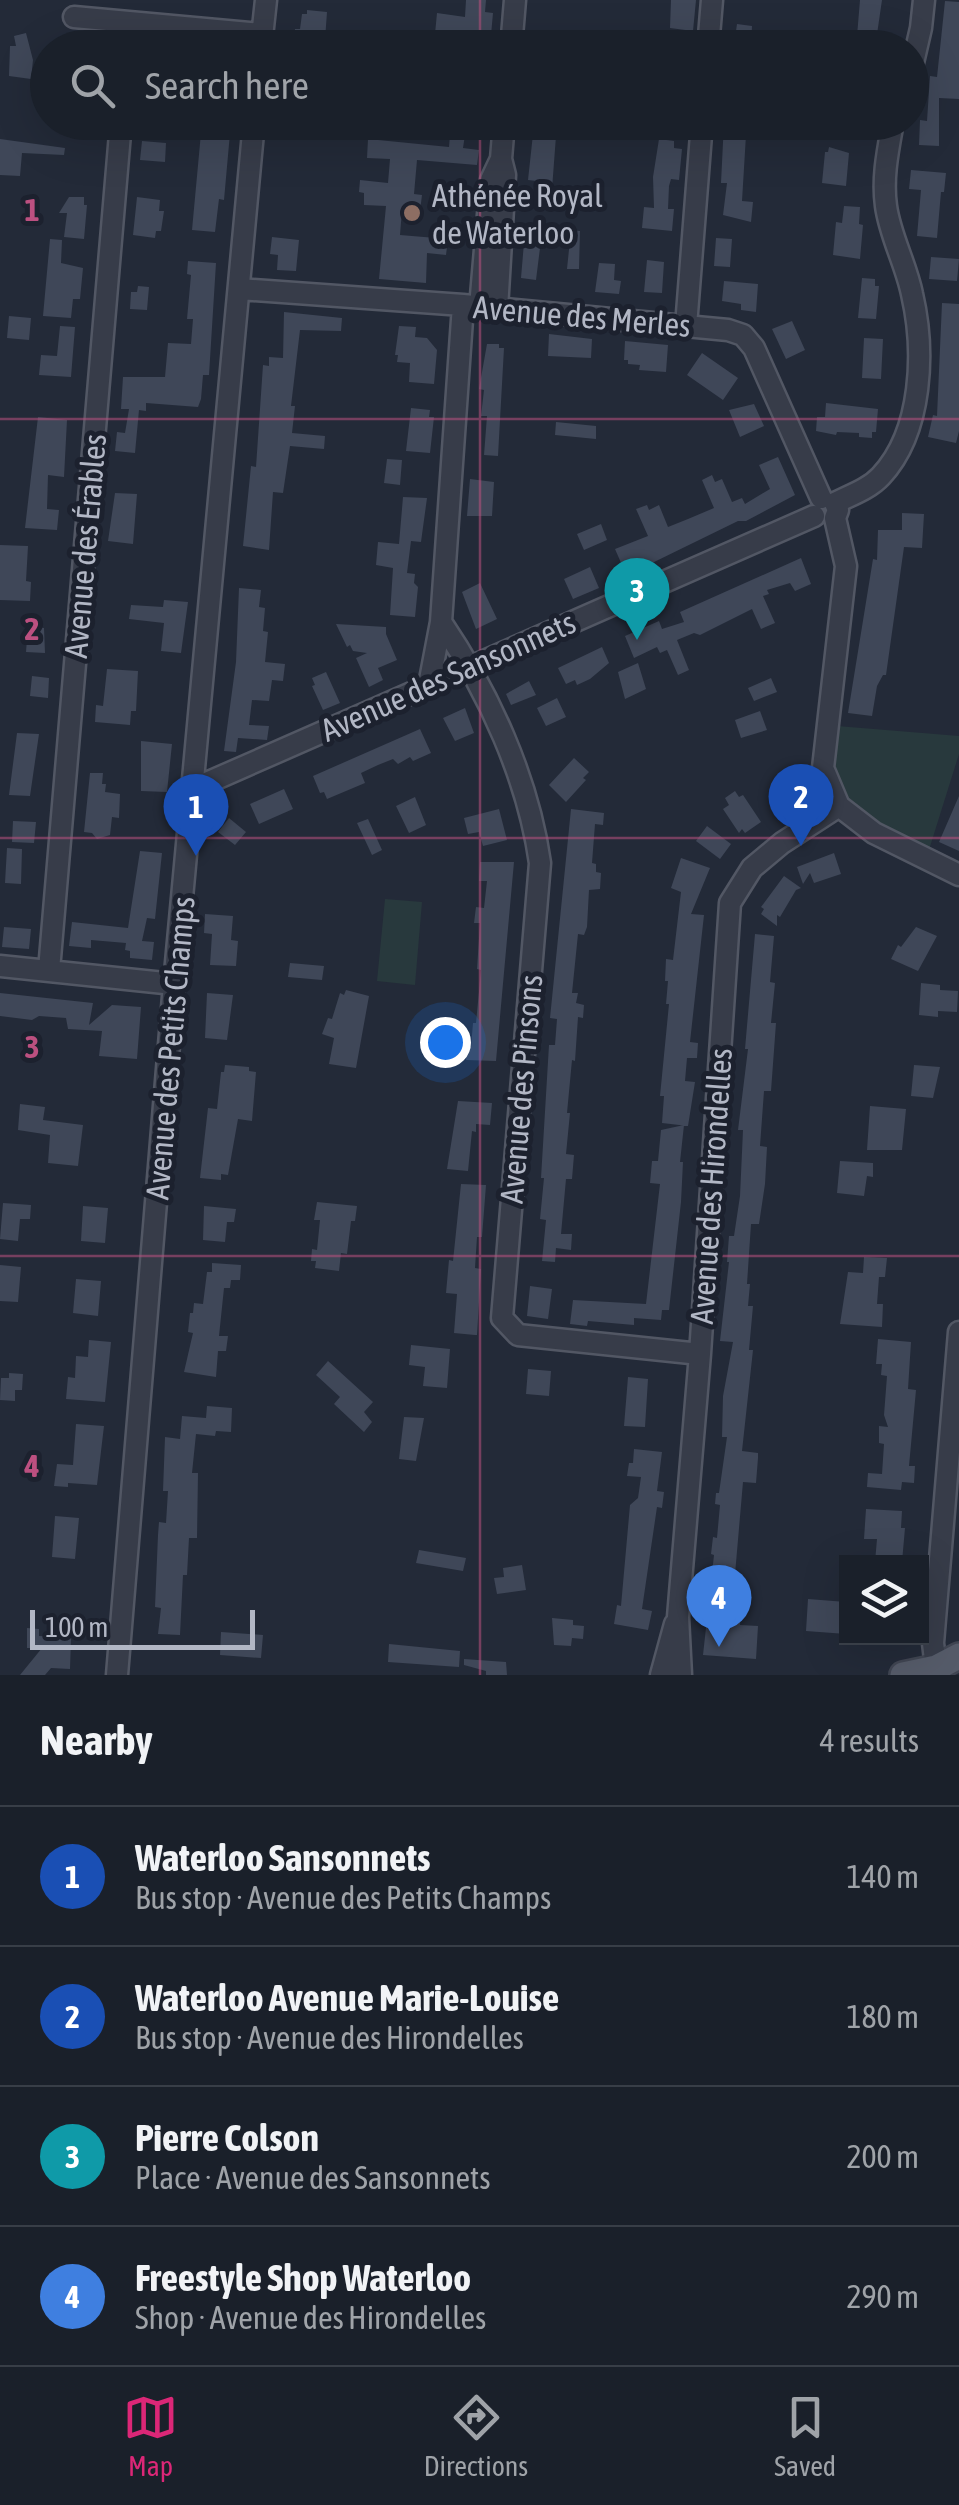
<!DOCTYPE html>
<html lang="en">
<head>
<meta charset="utf-8">
<style>
  :root { --surface:#1a202a; --page:#272d36; --text:#f1f3f6; --muted:#9fa3a8; --line:#383e47; --accent:#db2777 }
  body { margin:0; font-family:"Asap Condensed",sans-serif; background:var(--page); color:var(--text) }
  .controls { position:absolute; right:30px; bottom:30px; display:grid; overflow:hidden; border-radius:0px; box-shadow:0 10px 40px #0002 }
  .controls button { width:90px; height:90px; display:grid; place-items:center; padding:0; border:0; border-bottom:2px solid var(--line); background:var(--surface); color:var(--text); font:50px sans-serif }
  .scale { position:absolute; left:30px; bottom:25px; width:225px; box-sizing:border-box; padding-left:10px; border:5px solid #b2b7c5; border-top:0; font-size:28px; line-height:35px; white-space:nowrap; color:#b2b7c5; -webkit-text-stroke:8px #1c212e; paint-order:stroke }
  .you { position:absolute; left:445px; top:1042px; width:35px; height:35px; margin:-25px; border:8px solid #fff; border-radius:50%; background:#1a73e8; box-shadow:0 0 0 15px #1a73e833 }
  .badge { display:grid; place-items:center; width:65px; height:65px; border-radius:50%; background:var(--accent); color:#fff; font-size:32px; font-weight:700 }
  .pin { position:absolute; translate:-50% -82px; filter:drop-shadow(0 2px 5px #0008) }
  .pin::after { content:''; position:absolute; top:52px; width:35px; height:30px; background:inherit; clip-path:polygon(0 0,100% 0,50% 100%) }
  .list { margin:0; padding:0; list-style:none }
  h2 { display:flex; justify-content:space-between; align-items:center; height:130px; margin:0; padding:0 40px; font-size:42px }
  h2 small { font-size:32px; font-weight:400; color:var(--muted) }
  .list li { display:grid; grid-template-columns:65px 1fr auto; gap:30px; align-items:center; box-sizing:border-box; height:140px; padding:0 40px; border-top:2px solid var(--line) }
  .list b { display:block; font-size:38px; white-space:nowrap }
  .list p { margin:0; font-size:32px; white-space:nowrap; color:var(--muted) }
  .list em { font-size:32px; font-style:normal; color:var(--muted) }
  .icon { flex:none; width:55px; height:55px; fill:none; stroke:currentColor; stroke-width:2; stroke-linecap:round; stroke-linejoin:round }
  .map { position:relative; flex:none; width:959px; height:1675px; overflow:hidden }
  .search { position:absolute; background:var(--surface); box-shadow:0 10px 40px #0002; left:30px; right:30px; top:30px; height:110px; display:flex; align-items:center; gap:25px; box-sizing:border-box; padding:0 35px; border-radius:55px; color:var(--muted); font-size:38px }
  .sheet { height:690px; background:var(--surface) }
  nav { display:flex; justify-content:space-around; align-items:center; box-sizing:border-box; height:140px; border-top:2px solid var(--line); background:var(--surface); font-size:28px; color:var(--muted) }
  nav a { display:grid; justify-items:center; gap:5px }
  nav .on { color:var(--accent) }
  .map>svg:first-child { display:block }
</style>
</head>
<body>
<div class="map">
<svg width="959" height="1675" viewBox="0 0 959 1675">
  <rect width="100%" height="100%" fill="#232a38"/>
  <path fill="#28393d" d="M837,726l122,10v18l-31,99c-41,-20 -86,-38 -96,-88 -2,-11 3,-28 5,-39z
    M385,899l37,3 -7,83 -38,-4z"/>
  <path fill="#3f4758" d="M466,0h20l-1,12 8,1 -3,33 -28,2 1,-10 -28,-4 2,-21 28,4z
    M671,0h25l-3,31 -23,-3z
    M860,0h22l-7,48h-19z
    M945,1l14,1v97l-20,-1v48l-20,-1 1,-25 7,1 3,-45 7,1z
    M307,10l20,2 -2,28 -16,-2 -1,5 -15,-1 2,-13h5l2,-15h5z
    M737,24l15,2 -1,22h-25l2,-18 8,1z
    M26,33l7,27 -2,19 -22,-3 1,-30h6l-2,-10z
    M202,122h29l-7,78 -5,-1 -4,33 -23,-2z
    M451,122h16l-4,26 16,2 -2,15 -60,-5 -3,34 8,1 -2,16 -18,-1 -2,25 48,4 -2,16 -19,-2 -1,30 -47,-4 7,-73 -22,-1v-12l-5,-1 1,-12 28,3 2,-24 -23,-1 1,-19 81,8z
    M724,122h27l-2,14 -3,-1 -4,66 11,1 -2,20 -28,-7 4,-32h-6z
    M533,134l23,2 -4,53 -16,-1 1,-7 -9,-1z
    M0,139l65,9 -1,7 -42,-2 -2,23 -20,-1z
    M659,139l15,2v7l8,1 -3,31 -8,-1 -2,7 -1,23h6l-2,22 -30,-3 2,-21 10,1 -1,-31z
    M142,141l24,2 -1,19 -25,-2z
    M829,147l20,6 -3,33 -24,-3 3,-31h3z
    M911,170l35,3 -2,19h-3l-4,46 -20,-2 4,-46 -12,-1z
    M69,197h15v8h3l-3,34 -20,-2 3,-24h-8z
    M137,197l23,3 -1,11h5l-3,20h-5l-1,7 -22,-3z
    M844,206l16,1 -1,17 4,1 -3,34 -27,-4 3,-33 6,1z
    M571,230l9,1 -1,38h-12z
    M525,231l23,2 -1,15h-7l-4,32 -15,-2z
    M272,237l27,3 -3,31 -19,-1 1,-15 -8,-1z
    M716,238l16,1 -2,28 -16,-1z
    M50,239l12,1 -1,23 22,5 -3,31h-7l-2,19 -28,-2z
    M931,257l28,2 -2,22 -28,-2z
    M647,260l17,2 -2,31 -18,-1z
    M188,261l28,2 -7,112h-6l-2,24 -3,8 -52,-4v8l-7,-1 -4,43 -20,-2 2,-19 8,1 4,-24h-8l2,-32h42l3,-34 23,1 2,-25h-6l4,-44 -4,-1z
    M599,263l16,1 -1,16 7,1 -2,13 -24,-2z
    M862,278l13,1v7h4l-3,33 -18,-1z
    M724,281l34,3 -2,28 -15,-2v-6l-19,-3z
    M138,286l11,1 -2,23 -17,-1 1,-17h6z
    M942,303l17,1v127l-3,12 -28,-6 5,-22 4,1z
    M284,312l58,6 -1,13 -41,-1 -9,76h4l-3,27 33,3 -1,13 -34,-3 -7,47 -10,-1 -4,58 -26,-4 8,-80 5,1 7,-102 6,1v-9l14,1z
    M9,316l22,2 -2,22 -22,-2z
    M792,321l13,29 -19,9 -14,-30z
    M60,326l15,1 -4,50 -32,-2 2,-20 16,1z
    M399,326l17,1 -1,10 12,1 10,12 -3,34 -25,-2 1,-19 -13,-1 1,-7h-3z
    M549,334l43,5 -1,19 -43,-2z
    M864,338l19,1 -2,40 -19,-1z
    M625,341l43,4 -2,27 -27,-2 1,-5 -12,-1v-4h-4z
    M487,344h12v4h5l-6,108 -14,-1 3,-39h-6l3,-26 -5,-1z
    M702,353l36,25 -15,22 -36,-25z
    M826,403l52,6 -2,23h-4v6l-13,-1v-4l-22,-1 -1,3 -20,-4 1,-14h8z
    M754,404l10,22 -24,11 -11,-27z
    M411,408l19,2 -1,7h5l-4,36 -24,-2z
    M38,417l29,3 -3,57 -16,-2 -1,34 12,1 -2,20 -32,-2z
    M556,422l40,4v13l-41,-4z
    M778,457l17,38 -49,26h-8l-88,43 -25,8 -10,-23 33,-13 -12,-27 11,-4 2,5 10,-5 9,22 20,-8 26,-11 -12,-28 10,-5 3,7 7,-3 10,23 10,-4 3,6 25,-15 -11,-24z
    M387,459l15,1 -2,25 -16,-2z
    M470,479l24,3 -2,34h-25z
    M115,493l22,1 -4,50 -25,-3z
    M403,497l24,1 -6,44 -10,-1 -4,32 8,1 -1,9 4,4 -3,30 -25,-2 3,-47 -17,-3 2,-23 21,2z
    M902,513l22,1 -2,34 -18,-1 -18,128h-3l-6,11 -5,30 -24,-3 25,-154 4,1 1,-30h24z
    M601,524l6,16 -23,10 -7,-16z
    M0,545l28,1 -2,35 5,1 -1,19 -30,-1z
    M801,558l10,26 -16,7 -5,-8 -23,7 2,4 -6,2 12,27 -14,6 -9,-20 -52,26 -6,-2 -17,7 12,30 -11,5 -11,-25 -7,3 -3,-6 -23,11 -9,-22 34,-15 3,8 22,-7 -4,-10z
    M590,567l9,21 -26,11 -9,-20z
    M480,583l17,36 -21,10 -14,-37z
    M239,588l22,2 -2,17 6,1 -2,23 5,1 -3,30 20,2 -2,17 -11,-1 -3,21 -17,-1 -3,25 20,1 -2,14 -29,-2 -2,14 -12,-1 12,-89z
    M164,600l24,2 -7,51 -20,-2 3,-28 -35,-4 2,-14 32,2z
    M336,624l50,3v7l11,26 -19,8 5,12 -14,7 -13,-29 11,-5 -14,-2 -3,-6 -3,2z
    M28,626l16,2 1,25 -19,-1z
    M602,647l7,16 -19,16 -13,6 -2,-5 -9,4 -8,-16z
    M638,663l8,26 -21,10 -7,-27z
    M107,669l31,2 -2,40h-5l-1,14 -35,-3 1,-17 7,1z
    M326,672l14,31 -17,7 -11,-24 3,-1 -3,-7z
    M32,676l17,2 -1,20 -18,-2z
    M771,678l6,14 -23,9 -6,-13z
    M529,681l7,14 -25,10 -5,-11z
    M557,698l9,19 -20,9 -9,-18z
    M465,708l9,25 -19,8 -12,-23z
    M760,711l7,19 -26,8 -6,-18z
    M420,729l11,24 -18,8 -3,-4 -12,7 -5,-5 -15,6 -17,8 4,10 -38,16 -3,-7 -4,1 -7,-17z
    M17,733l22,1 -9,62 -21,-1z
    M141,741l31,3 -5,48 -26,-1z
    M574,758l15,14 -6,6 3,2 -20,22 -17,-17z
    M799,771l5,29 -28,2 -3,-19 7,-2 -2,-7z
    M90,773h13l-1,11h4l-1,8 15,2 -1,24 -7,-1 -2,18 -13,4 -5,-6 -8,-1z
    M284,789l9,20 -34,15 -9,-20z
    M735,791l4,6 4,-2 18,27 -16,11 -3,-4 -3,4 -16,-24 6,-4 -4,-7z
    M959,796v55l-20,-9z
    M415,797l11,28 -17,8 -13,-27z
    M499,809l8,31 -24,6 -4,-14 -11,2 -4,-16z
    M571,809l33,4 -1,12 -8,-1 -3,39 4,1v8l5,1 -1,16 -11,1 -2,37 -3,8 -6,-1 -6,59h6l-2,10 8,2 -1,13 -5,-1 -3,44 -3,-1 -5,53h3l-4,41 8,1 -2,24h-6l-5,55h11l-1,16 -15,-2 -1,14 -13,-1 4,-41 -6,-1 4,-41h-3l8,-133h6l2,-26 -7,-1z
    M229,818l17,14 -11,13 -17,-13z
    M368,819l14,31 -10,5 -15,-32z
    M13,821l23,1 -2,21 -22,-1z
    M707,826l24,18 -11,15 -24,-18z
    M7,848l15,1 -1,35 -16,-1z
    M140,851l22,2 -7,66 -8,-1 -5,23 12,1 -2,18 -22,-2v-7l-5,-1 1,-7 -35,-3v8l-22,-2 3,-24 56,6z
    M834,853l7,21 -27,9 -4,-10 -7,11 -6,-17z
    M681,858l29,10 -19,46 13,1 -14,127 8,1 -1,15h-10l-2,23 10,1 -7,44 -26,-3 2,-27h-4l9,-92h-3l2,-23h-3l1,-22 7,1 8,-68 -10,-4z
    M480,862h34l-18,199 -30,-1 1,-14 4,1 2,-24h3l5,-53 -4,-1 3,-46h-6l2,-16 8,1 3,-27h-8z
    M784,876l17,12 -5,2 -16,27 -3,-2v11l-16,-12 3,-5 -3,-2z
    M205,914l28,2 -2,24 7,1 -2,25 -26,-1 2,-31 -8,-1z
    M4,927l27,2 -2,20 -27,-2z
    M916,927l21,9 -19,35 -27,-12 7,-14 3,2z
    M755,934l19,2 -4,46 5,1 -4,40h5l-5,68h-7l-4,55 7,1 -2,37 -6,40h-8l-4,60h3l-2,22h5l-4,44h4l-11,101 16,2v5l-2,25 -13,-1 -9,104 9,1 -3,38 18,1 -2,33 -53,-4 11,-100 -3,-1 2,-17 4,1 3,-33 -5,-1 1,-11h3l8,-56h-5l1,-41 10,-54 -13,-1 9,-79h-2l2,-26h5l6,-40 3,-66h-5l10,-81h-3z
    M290,963l34,3 -2,14 -34,-3z
    M921,983l19,2v5l18,1 -1,21 -19,-1v6l-19,-2z
    M346,990l23,6 -13,72 -27,-4 5,-26 -12,-4 6,-16 4,1 8,-26 4,2z
    M0,993l93,10 -4,22 23,-20 29,2 -4,52 -38,-3 3,-25 -34,-2 -2,-11 -27,-2 -7,4 -32,-4z
    M207,993l26,2 -6,45 -22,-2z
    M225,1065l24,2v4l7,1 -4,49 -14,-2 -10,56 -7,-1v6l-21,-2 8,-70 9,1 4,-37h3z
    M914,1065l26,2 -7,31 -22,-2z
    M458,1101l34,2 -2,22 -14,-1v8l-4,-1 -4,40 -21,-2z
    M20,1104l25,3 -2,13 40,5 -5,41 -30,-3 2,-28 -32,-5z
    M870,1106l36,3 -4,41h-35z
    M684,1125l-4,37h3l-2,40 -12,108h-7l-1,10 -27,-2v7l-46,-4 -1,5 -17,-2 3,-24 73,4 14,-120 -10,-1 2,-22h6l3,-31z
    M840,1161l33,2v14l-6,-1 -3,20 -27,-3z
    M461,1184l25,1 -4,52h-5l-2,31 6,1 -4,66h-2l-21,-2 3,-39 -11,-1 3,-33 4,1z
    M317,1202l40,4 -2,15h-4l-4,33 -6,-1 -2,18 -24,-3 1,-7h-5l1,-12 5,1 3,-30h-6z
    M3,1203l28,2 -1,14h-10l-2,22 -18,-2z
    M83,1206l25,2 -3,35 -24,-2z
    M204,1206l32,3 -2,13h-7l-2,20 -22,-2z
    M864,1257l23,1 -2,19h-6l-2,27h6l-1,23 -42,-3 8,-52 15,1z
    M212,1263l29,2 -1,15h-9l-1,8h-6l-5,48h9l-2,15h-8l-2,26 -32,-5 9,-39 -5,-1 2,-19h3l1,-10 9,1 4,-32h5z
    M0,1265l21,2 -3,35 -18,-1z
    M76,1279l25,2 -3,35 -25,-3z
    M530,1286l22,3 -4,30 -21,-3z
    M878,1339l33,3 -3,47 8,1 -7,76h6l-1,17 -12,-1 -1,8 -34,-3 1,-14 14,1 2,-30 -5,-1v-17l9,1 -4,-12 3,-39 -6,-1 1,-11h-6z
    M89,1340l22,2 -6,60 -39,-3 2,-22 7,1 1,-22 12,1z
    M411,1345l39,4 -3,39 -24,-2 2,-19 -16,-2z
    M328,1361l45,41 -9,10 8,10 -8,10 -30,-28 6,-7 -24,-22z
    M528,1369l23,2 -2,25 -23,-2z
    M9,1373l14,1 -1,16h-7v11l-15,-1 1,-22h8z
    M628,1377l20,2 -3,48 -21,-1z
    M207,1406l25,2 -1,24 -15,-1 -1,5 -19,-2 -4,39h6l-1,65h-8l-2,37h-4l-3,60 -22,-1 3,-26 -6,-1 3,-72 1,-13 7,1 2,-32h-5l2,-54 15,2 2,-23 24,2z
    M404,1417l20,1 -8,43 -17,-2z
    M76,1424l28,2 -7,59 -29,-2v4l-14,-1 3,-22 16,1z
    M634,1449l28,3 -5,39 7,1 -2,16 -5,-1 -15,102 10,2 -4,19 -34,-6 3,-19 4,1 9,-101 8,-7 3,-21 -14,-1 2,-13h4z
    M866,1509l36,2 -1,17h4l-3,34h-27l2,-23h-13z
    M55,1516l24,2 -4,41 -23,-2z
    M419,1550l47,8 -3,13 -47,-8z
    M522,1565l4,25 -29,4 -3,-16 10,-1 -1,-9z
    M808,1599l38,3v32l-40,-3z
    M552,1618l21,2v5l11,1 -1,13 -11,-1 -1,8 -17,-1z
    M27,1628l12,1v7l32,2 -1,31 -19,-1 -6,7h-25l22,-27h-15z
    M221,1632l42,3 -2,23 -41,-3z
    M389,1644l71,7 -1,16 -71,-5z
    M464,1659l42,3 1,13h-21v-4l-22,-6z"/>
  <g fill="none" stroke-linecap="round" stroke-linejoin="round">
    <defs>
      <path id="minor" d="M74,17l188,17
        M261,46l5,-46
        M128,48l2,-25
        M511,48l4,-48
        M708,48l4,-48
        M912,67l9,-39 3,-28
        M239,289l224,16 265,25 15,5 11,13 67,150
        M480,307l11,-127 9,-19
        M497,309l8,-134 -4,-16 3,-37
        M686,326l16,-204
        M835,503l3,7 -3,8 11,48 -23,202 16,38 35,27 85,42
        M835,503c16,-8 34,-14 46,-27 42,-45 44,-126 31,-182 -6,-30 -22,-58 -26,-88 -4,-28 2,-56 7,-84
        M441,622c48,71 87,156 99,241l-38,455 16,17 182,19
        M429,685l12,-63 22,-317
        M193,789l621,-273
        M0,966l174,18
        M49,970l72,-848
        M936,1668l-3,-25 26,-311
        M117,1675l57,-691 80,-862
        M661,1675l14,-51
        M681,1675l-3,-58 22,-263 30,-451 22,-35 30,-25 57,-37"/>
      <path id="major" d="M903,1675l33,-7 23,-12"/>
    </defs>
    <use href="#minor" stroke="#525764" stroke-width="25"/>
    <use href="#major" stroke="#404552" stroke-width="30"/>
    <use href="#minor" stroke="#373c49" stroke-width="20"/>
    <use href="#major" stroke="#555b69" stroke-width="25"/>
  </g>
  <path fill="none" stroke="#bc5080" stroke-width="2.5" stroke-opacity="0.55" d="M480,0v48M480,122v1553M0,419h959M0,838h959M0,1256h959"/>
  <circle fill="#8d6e63" stroke="#1c212e" stroke-width="4" cx="412" cy="213" r="10"/>
  <g text-anchor="middle" dominant-baseline="central" stroke-width="10" stroke-linejoin="round" paint-order="stroke">
    <g font-size="32" fill="#b2b7c5" stroke="#1c212e" text-anchor="start">
      <text x="432" y="195">Athénée Royal<tspan x="432" dy="37">de Waterloo</tspan></text>
    </g>
    <g font-size="32" fill="#b2b7c5" stroke="#1c212e">
      <text transform="translate(582 316) rotate(5)">Avenue des Merles</text>
      <text transform="translate(85 546) rotate(-85)">Avenue des Érables</text>
      <text transform="translate(448 676) rotate(-24)">Avenue des Sansonnets</text>
      <text transform="translate(170 1048) rotate(-85)">Avenue des Petits Champs</text>
      <text transform="translate(521 1089) rotate(-85)">Avenue des Pinsons</text>
      <text transform="translate(711 1186) rotate(-86)">Avenue des Hirondelles</text>
    </g>
  </g>
  <g font-size="32" text-anchor="middle" font-weight="bold" fill="#bc5080" stroke="#1c212e" stroke-width="10" stroke-linejoin="round" paint-order="stroke">
    <text x="32" y="221">1</text>
    <text x="32" y="640">2</text>
    <text x="32" y="1058">3</text>
    <text x="32" y="1477">4</text>
  </g>
</svg>
<div class="controls">
<button><svg class="icon" aria-label="layers" viewBox="0 0 24 24"><path d="M12 4l9 5-9 5-9-5zM3 14l9 5 9-5"/></svg></button>
</div>
<div class="scale">100 m</div>
<div class="you"></div>
<div class="pin badge" style="left:196px;top:856px;background:#1a4fb4">1</div>
<div class="pin badge" style="left:801px;top:846px;background:#1a4fb4">2</div>
<div class="pin badge" style="left:637px;top:640px;background:#0f9aa8">3</div>
<div class="pin badge" style="left:719px;top:1647px;background:#3f7fe0">4</div>
<div class="search"><svg class="icon" aria-label="search" viewBox="0 0 24 24"><circle cx="10" cy="10" r="6"/><path d="M15 15l6 6"/></svg>Search here</div>
</div>
<section class="sheet">
<h2>Nearby<small>4 results</small></h2>
<ul class="list">
<li><span class="badge" style="background:#1a4fb4">1</span><div><b>Waterloo Sansonnets</b><p>Bus stop · Avenue des Petits Champs</p></div><em>140 m</em></li>
<li><span class="badge" style="background:#1a4fb4">2</span><div><b>Waterloo Avenue Marie-Louise</b><p>Bus stop · Avenue des Hirondelles</p></div><em>180 m</em></li>
<li><span class="badge" style="background:#0f9aa8">3</span><div><b>Pierre Colson</b><p>Place · Avenue des Sansonnets</p></div><em>200 m</em></li>
<li><span class="badge" style="background:#3f7fe0">4</span><div><b>Freestyle Shop Waterloo</b><p>Shop · Avenue des Hirondelles</p></div><em>290 m</em></li>
</ul>
</section>
<nav>
<a class="on"><svg class="icon" aria-label="map" viewBox="0 0 24 24"><path d="M3 6l6-2 6 2 6-2v14l-6 2-6-2-6 2zM9 4v14M15 6v14"/></svg>Map</a>
<a><svg class="icon" aria-label="directions" viewBox="0 0 24 24"><path d="M12 3l9 9-9 9-9-9zM9 14v-3h6M13 9l2 2-2 2"/></svg>Directions</a>
<a><svg class="icon" aria-label="saved" viewBox="0 0 24 24"><path d="M7 4h10v16l-5-4-5 4z"/></svg>Saved</a>
</nav>
</body>
</html>
